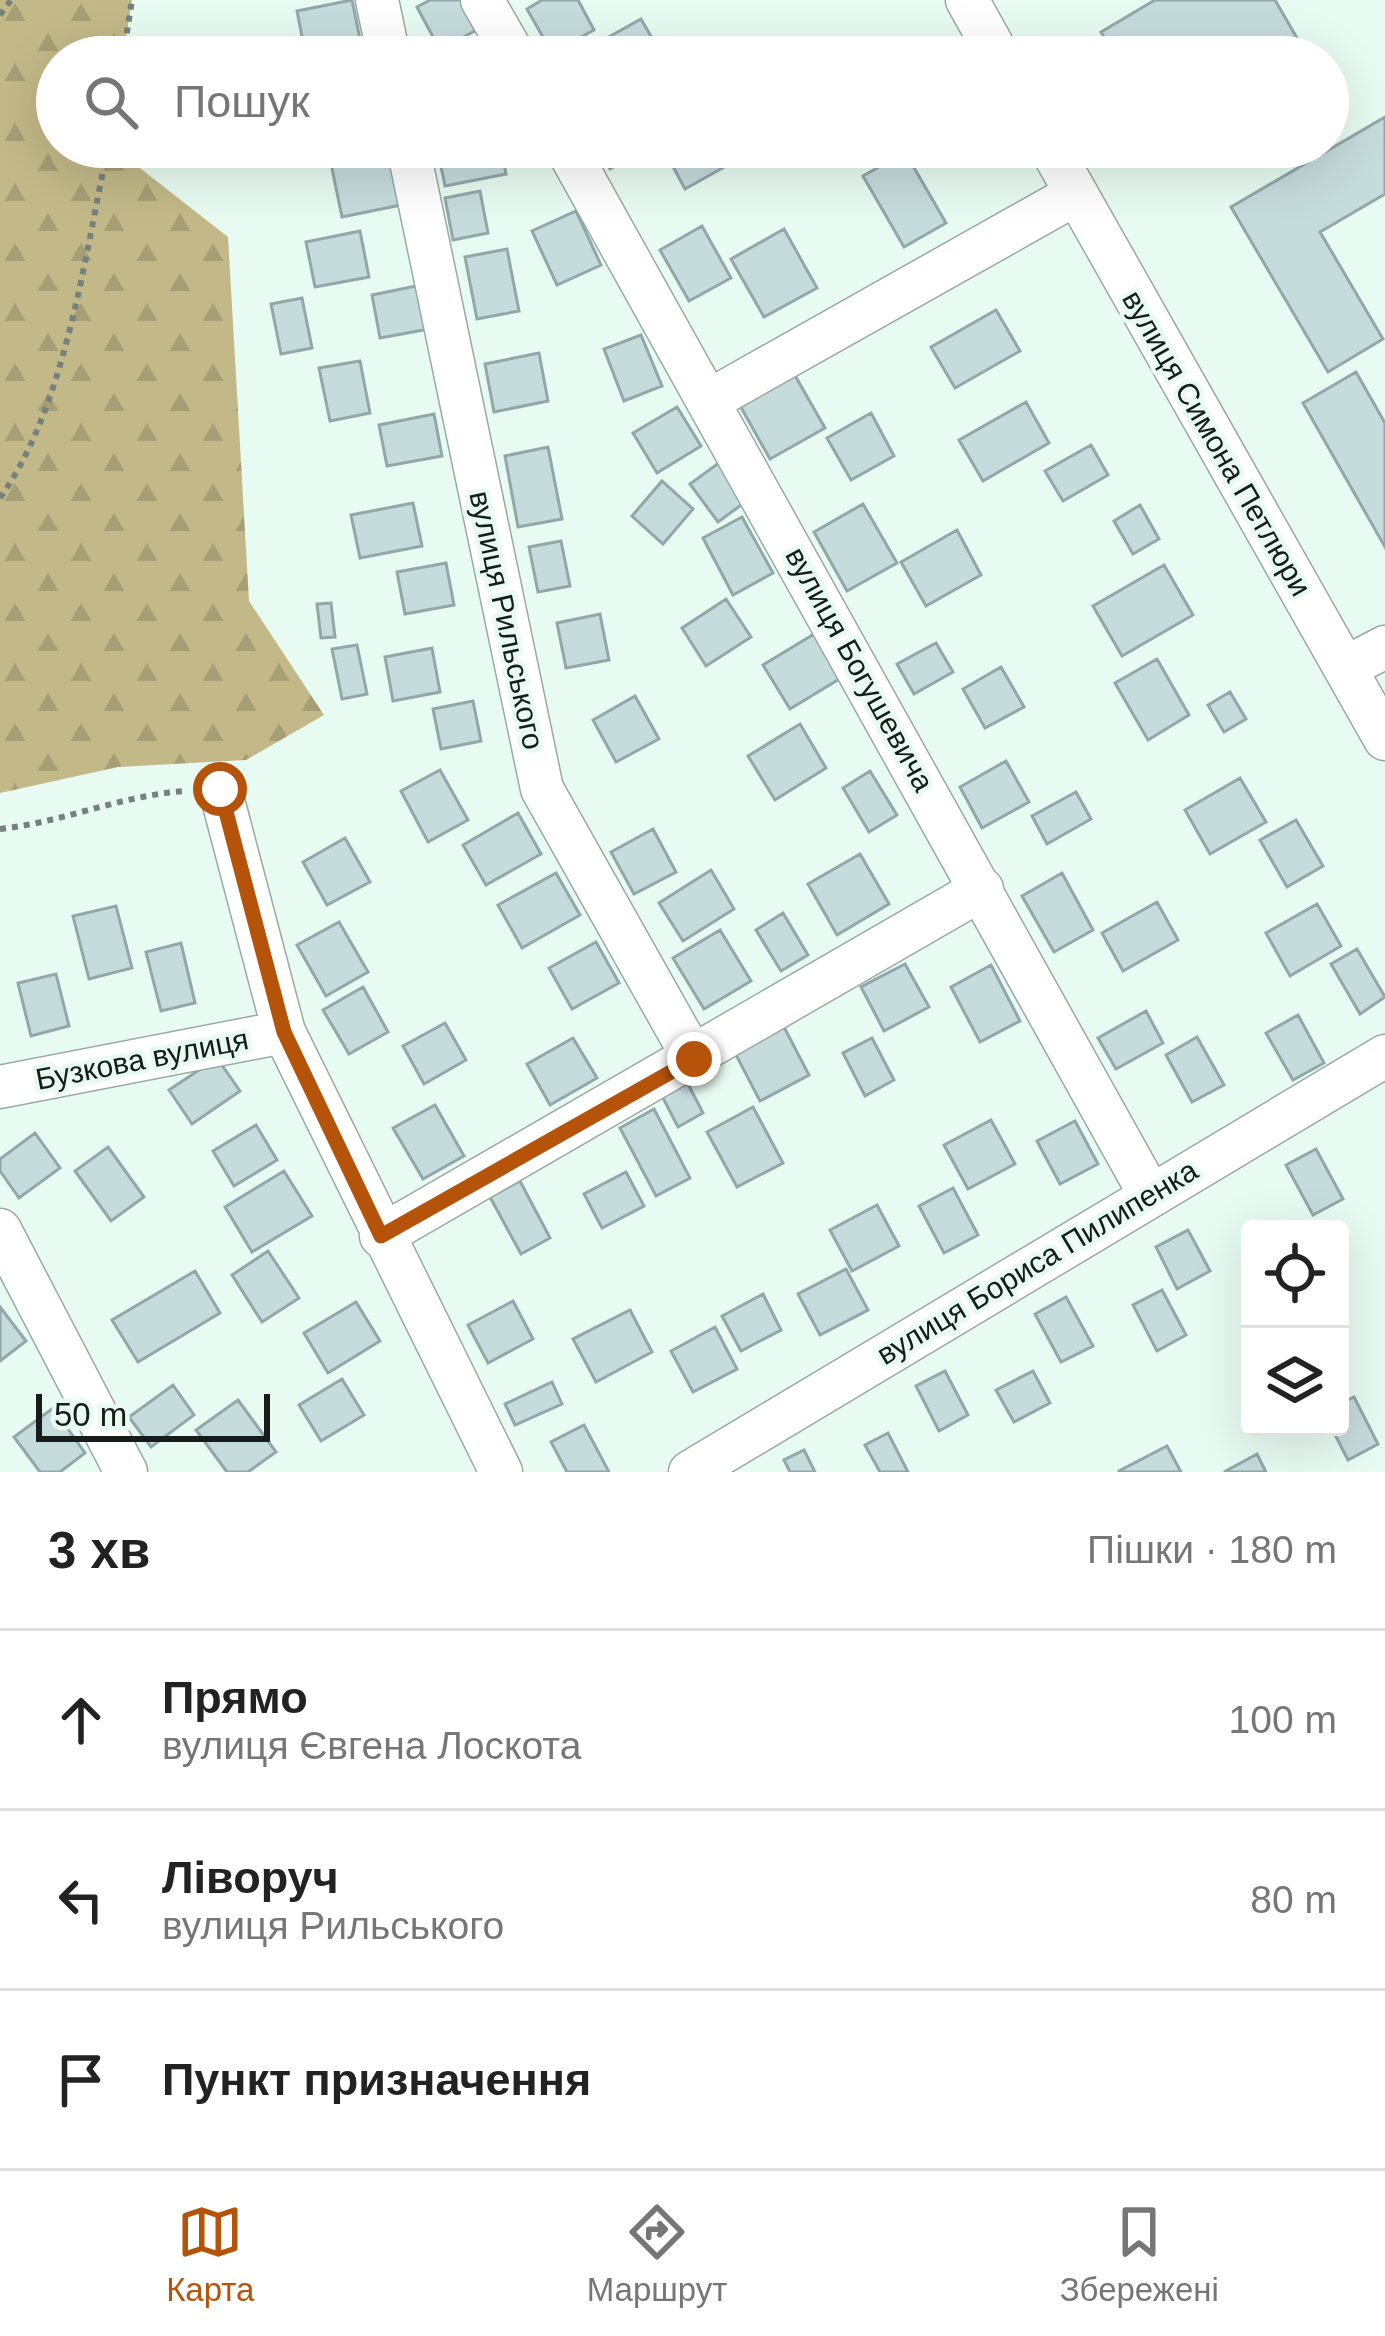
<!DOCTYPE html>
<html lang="uk">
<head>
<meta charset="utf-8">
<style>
  :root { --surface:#fff; --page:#f2f2f2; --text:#222; --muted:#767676; --line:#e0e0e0; --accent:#b45309 }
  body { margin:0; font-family:Helvetica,sans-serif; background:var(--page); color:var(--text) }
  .controls { position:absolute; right:36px; bottom:36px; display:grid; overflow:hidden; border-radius:12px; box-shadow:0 12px 48px #0002 }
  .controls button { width:108px; height:108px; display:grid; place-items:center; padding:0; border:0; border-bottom:3px solid var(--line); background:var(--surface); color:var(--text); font:60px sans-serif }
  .scale { position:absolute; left:36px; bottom:30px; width:234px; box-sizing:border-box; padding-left:12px; border:6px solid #151c19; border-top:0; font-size:33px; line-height:42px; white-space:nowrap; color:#151c19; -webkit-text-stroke:9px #e8fbf2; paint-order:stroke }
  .stop { position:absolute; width:36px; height:36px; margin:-27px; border:9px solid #b45309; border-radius:50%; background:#fff }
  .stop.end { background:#b45309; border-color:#fff; box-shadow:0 3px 12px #0008 }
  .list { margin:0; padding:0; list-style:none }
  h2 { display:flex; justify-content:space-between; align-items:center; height:156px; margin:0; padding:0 48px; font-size:51px }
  h2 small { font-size:39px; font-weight:400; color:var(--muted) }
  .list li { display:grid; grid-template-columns:78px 1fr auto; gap:36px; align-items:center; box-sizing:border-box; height:180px; padding:0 48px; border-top:3px solid var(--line) }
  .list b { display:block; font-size:45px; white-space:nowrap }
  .list p { margin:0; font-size:39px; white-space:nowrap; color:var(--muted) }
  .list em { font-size:39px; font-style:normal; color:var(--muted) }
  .icon { flex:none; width:66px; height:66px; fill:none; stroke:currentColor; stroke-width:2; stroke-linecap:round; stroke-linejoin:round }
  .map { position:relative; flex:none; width:1385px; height:1472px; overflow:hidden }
  .search { position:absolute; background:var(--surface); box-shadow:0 12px 48px #0002; left:36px; right:36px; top:36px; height:132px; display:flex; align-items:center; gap:30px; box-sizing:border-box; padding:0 42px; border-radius:66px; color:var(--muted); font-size:45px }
  .sheet { height:696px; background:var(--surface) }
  nav { display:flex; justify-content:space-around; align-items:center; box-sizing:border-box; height:168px; border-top:3px solid var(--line); background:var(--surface); font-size:33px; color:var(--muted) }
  nav a { display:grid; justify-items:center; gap:6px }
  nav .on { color:var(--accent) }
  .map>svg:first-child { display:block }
</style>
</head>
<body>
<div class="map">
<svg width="1385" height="1472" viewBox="0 0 1385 1472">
  <defs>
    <pattern id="forest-firs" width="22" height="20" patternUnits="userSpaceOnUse" patternTransform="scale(3)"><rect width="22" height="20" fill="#c2b888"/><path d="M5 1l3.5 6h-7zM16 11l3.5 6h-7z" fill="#a69e75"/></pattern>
  </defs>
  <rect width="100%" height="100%" fill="#e8fbf2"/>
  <path fill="url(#forest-firs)" d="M0,0h132l-9,57h-66v90h56l115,90 21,364 75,114 -78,45 -128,7 -118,26z"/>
  <path fill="#c6dbdc" stroke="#92a7a8" stroke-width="3" d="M352,0l10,49 -56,8 -9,-46z
    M430,0h37l15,27 -42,23 -23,-43z
    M542,0h36l16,30 -42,23 -25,-44z
    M1155,0h120l33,57h-192l-15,-25z
    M641,19l22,38h-48l-10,-18z
    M1385,117v77l-65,38 63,107 -55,33 -97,-165z
    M365,147h25l11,58 -59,12 -13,-63z
    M437,147h64l5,27 -61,12z
    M598,147h52l-40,22z
    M748,147l3,5 -66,37 -22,-41z
    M905,152l41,71 -42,24 -41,-71z
    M480,191l8,42 -35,7 -8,-42z
    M576,211l25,54 -44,20 -25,-54z
    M702,226l29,52 -42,23 -29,-51z
    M784,229l33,59 -53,29 -33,-58z
    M360,231l9,46 -54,10 -9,-45z
    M507,249l12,62 -42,8 -12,-62z
    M421,285l8,44 -49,9 -8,-43z
    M302,298l10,50 -31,6 -10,-50z
    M996,310l24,41 -65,37 -24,-41z
    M641,335l21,51 -38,15 -20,-52z
    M539,353l9,48 -54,11 -9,-48z
    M360,361l10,52 -40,8 -11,-53z
    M793,372l32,56 -55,31 -32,-57z
    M1356,372l29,51v124l-82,-144z
    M1026,402l23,41 -66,38 -24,-41z
    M677,407l24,39 -44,27 -24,-40z
    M871,413l23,43 -43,24 -24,-42z
    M434,414l8,42 -55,10 -8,-41z
    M1091,445l17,30 -45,26 -18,-30z
    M548,447l14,72 -44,8 -13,-71z
    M720,462l28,38 -30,22 -28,-38z
    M662,481l31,28 -30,35 -31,-28z
    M413,503l9,43 -62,12 -9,-43z
    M863,504l34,59 -50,28 -33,-59z
    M1140,505l19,34 -26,15 -19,-33z
    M742,517l31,56 -40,22 -30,-57z
    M957,530l24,45 -55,31 -25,-44z
    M561,541l9,45 -32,6 -9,-45z
    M446,563l8,42 -49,9 -8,-42z
    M1164,565l29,50 -71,41 -29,-50z
    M726,599l25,38 -45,29 -24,-38z
    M331,603l4,34 -14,1 -4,-34z
    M600,614l9,46 -43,8 -9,-45z
    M814,634l27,44 -51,31 -27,-44z
    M936,643l17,29 -39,22 -17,-30z
    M357,645l10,49 -25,5 -10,-50z
    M432,648l8,44 -47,9 -8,-44z
    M1157,659l32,56 -41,25 -33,-57z
    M1001,667l23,40 -39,21 -22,-39z
    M1230,692l16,27 -22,13 -16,-27z
    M635,696l24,43 -43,23 -23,-42z
    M473,701l8,40 -40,8 -8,-40z
    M800,724l26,44 -51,32 -27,-44z
    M1006,761l23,41 -47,26 -22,-41z
    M440,770l28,50 -40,22 -27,-51z
    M870,771l27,44 -28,17 -26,-44z
    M1240,778l26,44 -56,32 -25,-44z
    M1076,792l15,27 -44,25 -15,-28z
    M518,813l23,41 -55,31 -23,-40z
    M1296,820l27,46 -36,21 -27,-47z
    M653,829l23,43 -42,22 -23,-42z
    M345,838l25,44 -43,23 -24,-43z
    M860,854l29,50 -52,31 -29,-51z
    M711,870l23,39 -51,32 -24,-38z
    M556,873l24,42 -58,33 -24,-43z
    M1062,873l31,57 -39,22 -32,-56z
    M1157,902l21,38 -55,31 -21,-38z
    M1317,904l24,42 -51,30 -24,-43z
    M116,906l16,62 -43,11 -16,-63z
    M783,913l25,42 -27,16 -25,-41z
    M339,922l29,50 -42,24 -29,-51z
    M720,930l31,51 -47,28 -31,-51z
    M596,942l23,41 -47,26 -23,-41z
    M181,943l14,60 -34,8 -15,-59z
    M1357,949l28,48 -25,17 -29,-50z
    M905,964l24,43 -45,24 -23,-44z
    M991,965l29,56 -40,21 -29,-55z
    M56,974l13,52 -38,10 -13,-53z
    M363,987l25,45 -39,22 -26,-44z
    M1146,1011l17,32 -47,26 -18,-31z
    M1298,1015l26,48 -31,17 -27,-47z
    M445,1023l21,37 -42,24 -21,-38z
    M784,1027l25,48 -49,26 -25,-48z
    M1197,1037l27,48 -32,17 -26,-47z
    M573,1038l24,40 -47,27 -23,-41z
    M872,1038l22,42 -29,16 -22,-43z
    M217,1058l23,33 -48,33 -23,-34z
    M687,1082l16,31 -25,14 -16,-31z
    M435,1105l29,51 -41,23 -30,-51z
    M753,1107l30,56 -46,24 -30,-55z
    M654,1109l36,69 -34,18 -36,-68z
    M991,1120l24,44 -47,25 -24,-44z
    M1075,1121l23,43 -38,20 -23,-43z
    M256,1125l21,35 -43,26 -21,-35z
    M35,1133l25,35 -41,30 -19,-27v-12z
    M108,1147l36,50 -33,24 -36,-50z
    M1316,1149l27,50 -30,16 -27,-50z
    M284,1171l28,45 -60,36 -27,-45z
    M626,1172l18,34 -42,22 -18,-34z
    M520,1181l30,57 -29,16 -31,-57z
    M953,1188l25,47 -34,18 -25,-47z
    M877,1205l22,41 -47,25 -22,-41z
    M1188,1230l22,41 -33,18 -21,-42z
    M268,1251l31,47 -37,24 -30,-47z
    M846,1269l22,41 -48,25 -22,-41z
    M195,1271l25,42 -82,49 -26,-42z
    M1162,1290l24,45 -29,16 -24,-46z
    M763,1294l18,36 -40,21 -19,-35z
    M1066,1297l27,49 -32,16 -26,-48z
    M513,1301l20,38 -45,24 -20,-38z
    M356,1302l24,39 -52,32 -24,-40z
    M0,1307l26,34 -26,20z
    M630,1310l22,42 -56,30 -23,-43z
    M715,1327l22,42 -44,23 -22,-41z
    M945,1371l23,44 -29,16 -23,-45z
    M1033,1371l17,32 -36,19 -18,-32z
    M342,1379l22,36 -43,26 -22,-36z
    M552,1382l10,22 -47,21 -10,-21z
    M173,1385l21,30 -43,32 -22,-30z
    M1354,1397l24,47 -30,16 -17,-33h9v-23z
    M238,1400l38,52 -28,20h-21l-31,-42z
    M53,1408l32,45 -25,19h-20l-26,-35z
    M584,1425l25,47h-42l-16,-30z
    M888,1433l20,39h-28l-15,-27z
    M1167,1446l14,26h-62v-1z
    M804,1450l11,22h-25l-6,-12z
    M1257,1454l9,18h-42z"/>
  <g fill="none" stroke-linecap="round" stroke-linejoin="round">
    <defs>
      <path id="minor" d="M377,0l12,57
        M482,0l33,57
        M967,0l32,57
        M408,147l134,642 152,270
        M566,147l583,1046
        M1050,147l335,592
        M710,400l366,-206
        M1345,668l40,-21
        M220,789l64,243 217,440
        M0,1087l284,-55
        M0,1230l126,242
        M381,1236l601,-347
        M690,1472l695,-416"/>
    </defs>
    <use href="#minor" stroke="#99aaa2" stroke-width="45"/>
    <path stroke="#75827c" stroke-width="6" stroke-dasharray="6 6" stroke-linecap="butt" d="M0,15l11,-15
      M123,57l9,-57
      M0,498c66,-93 84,-239 108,-351
      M0,829c64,-7 122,-34 186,-38"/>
    <use href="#minor" stroke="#fff" stroke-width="42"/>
  </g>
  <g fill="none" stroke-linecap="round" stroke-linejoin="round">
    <path stroke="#b45309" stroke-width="15" d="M220,789l64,243 97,204 313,-177"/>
  </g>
  <g text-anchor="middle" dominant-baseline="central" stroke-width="9" stroke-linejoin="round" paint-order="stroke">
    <g font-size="30" fill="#151c19" stroke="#e8fbf2">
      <text transform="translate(1217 443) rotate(60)">вулиця Симона Петлюри</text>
      <text transform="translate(507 620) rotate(78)">вулиця Рильського</text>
      <text transform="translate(860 669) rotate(61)">вулиця Богушевича</text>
      <text transform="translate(142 1059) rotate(-11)">Бузкова вулиця</text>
      <text transform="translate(1037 1262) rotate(-31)">вулиця Бориса Пилипенка</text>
    </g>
  </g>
</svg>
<div class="controls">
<button><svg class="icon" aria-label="locate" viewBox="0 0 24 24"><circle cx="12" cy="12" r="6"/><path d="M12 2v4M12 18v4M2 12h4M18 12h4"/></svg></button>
<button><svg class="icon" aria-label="layers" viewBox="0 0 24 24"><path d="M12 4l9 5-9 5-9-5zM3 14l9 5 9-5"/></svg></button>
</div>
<div class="scale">50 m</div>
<div class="stop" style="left:220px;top:789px"></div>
<div class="stop end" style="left:694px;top:1059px"></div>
<div class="search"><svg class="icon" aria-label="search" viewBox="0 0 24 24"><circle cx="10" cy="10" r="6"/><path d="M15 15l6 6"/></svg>Пошук</div>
</div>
<section class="sheet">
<h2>3 хв<small>Пішки · 180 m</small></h2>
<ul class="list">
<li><svg class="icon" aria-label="ahead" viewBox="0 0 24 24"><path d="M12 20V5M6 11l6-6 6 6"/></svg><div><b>Прямо</b><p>вулиця Євгена Лоскота</p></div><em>100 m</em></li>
<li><svg class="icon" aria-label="left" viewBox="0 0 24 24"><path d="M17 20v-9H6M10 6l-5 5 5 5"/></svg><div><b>Ліворуч</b><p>вулиця Рильського</p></div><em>80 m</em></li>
<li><svg class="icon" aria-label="arrive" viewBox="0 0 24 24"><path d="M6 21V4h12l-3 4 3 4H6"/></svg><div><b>Пункт призначення</b></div></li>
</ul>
</section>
<nav>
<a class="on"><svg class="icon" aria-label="map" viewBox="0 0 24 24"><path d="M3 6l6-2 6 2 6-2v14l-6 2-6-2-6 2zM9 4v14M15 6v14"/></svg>Карта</a>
<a><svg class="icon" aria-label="directions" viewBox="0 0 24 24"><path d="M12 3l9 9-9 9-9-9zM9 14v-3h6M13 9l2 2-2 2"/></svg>Маршрут</a>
<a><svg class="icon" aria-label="saved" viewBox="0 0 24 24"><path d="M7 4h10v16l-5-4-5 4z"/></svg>Збережені</a>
</nav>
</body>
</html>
